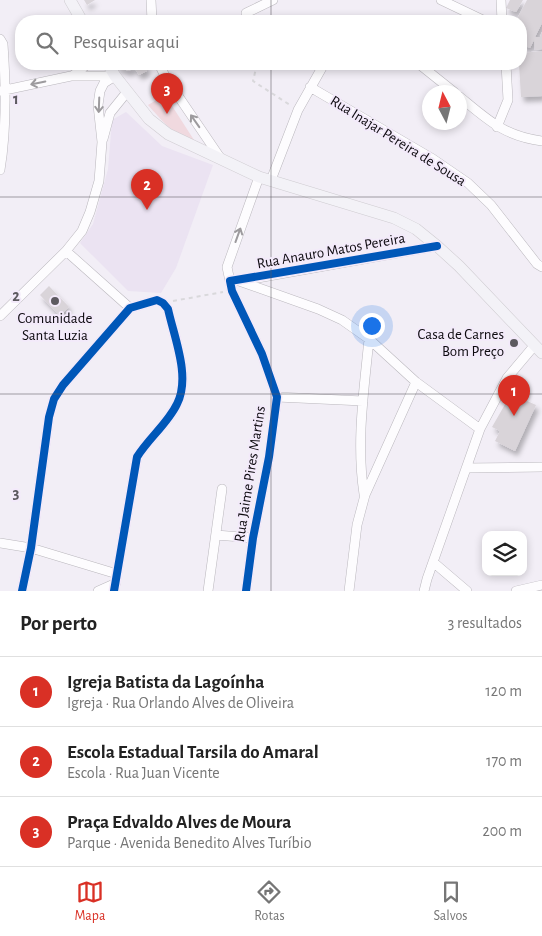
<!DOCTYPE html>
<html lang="pt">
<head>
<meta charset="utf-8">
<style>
  :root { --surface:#fff; --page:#f2f2f2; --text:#222; --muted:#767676; --line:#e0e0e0; --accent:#d93025 }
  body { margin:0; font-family:"Alegreya Sans",sans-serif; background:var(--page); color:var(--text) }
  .controls { position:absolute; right:15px; bottom:15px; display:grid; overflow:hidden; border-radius:10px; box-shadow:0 2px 8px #0003 }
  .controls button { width:45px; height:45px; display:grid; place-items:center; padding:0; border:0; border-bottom:1px solid var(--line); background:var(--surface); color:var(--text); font:25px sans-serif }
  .compass { position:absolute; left:422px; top:85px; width:45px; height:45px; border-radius:50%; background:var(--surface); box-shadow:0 2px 8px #0003; rotate:353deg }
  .you { position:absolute; left:371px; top:325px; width:18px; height:18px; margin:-12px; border:4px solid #fff; border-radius:50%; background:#1a73e8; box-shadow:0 0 0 8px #1a73e833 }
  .badge { display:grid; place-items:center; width:32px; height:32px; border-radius:50%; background:var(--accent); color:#fff; font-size:16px; font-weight:700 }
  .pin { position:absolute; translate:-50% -41px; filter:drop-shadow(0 1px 2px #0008) }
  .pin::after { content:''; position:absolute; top:26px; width:18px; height:15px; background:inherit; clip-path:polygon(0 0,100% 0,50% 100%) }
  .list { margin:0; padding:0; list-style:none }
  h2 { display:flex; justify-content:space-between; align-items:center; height:65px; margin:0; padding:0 20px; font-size:21px }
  h2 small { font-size:16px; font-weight:400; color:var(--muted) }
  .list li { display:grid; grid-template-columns:32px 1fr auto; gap:15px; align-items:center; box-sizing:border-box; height:70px; padding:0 20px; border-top:1px solid var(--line) }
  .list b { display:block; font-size:19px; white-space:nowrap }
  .list p { margin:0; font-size:16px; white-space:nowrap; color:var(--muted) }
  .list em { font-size:16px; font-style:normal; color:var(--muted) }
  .icon { flex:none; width:28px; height:28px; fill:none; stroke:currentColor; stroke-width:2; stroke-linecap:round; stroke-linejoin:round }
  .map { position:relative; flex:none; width:542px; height:591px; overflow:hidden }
  .search { position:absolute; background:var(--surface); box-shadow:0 2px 8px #0003; left:15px; right:15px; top:15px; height:55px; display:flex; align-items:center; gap:12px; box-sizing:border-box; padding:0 18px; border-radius:20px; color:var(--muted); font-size:19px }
  .sheet { height:275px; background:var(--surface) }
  nav { display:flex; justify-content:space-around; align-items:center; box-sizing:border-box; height:70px; border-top:1px solid var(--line); background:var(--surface); font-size:14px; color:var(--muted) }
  nav a { display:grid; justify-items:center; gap:2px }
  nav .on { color:var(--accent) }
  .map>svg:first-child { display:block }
</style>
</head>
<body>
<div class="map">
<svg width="542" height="591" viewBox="0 0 542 591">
  <defs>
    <filter id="shadow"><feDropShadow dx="3" dy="5" stdDeviation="2.5" flood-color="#0004"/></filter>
  </defs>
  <rect width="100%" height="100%" fill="#f2eef6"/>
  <path fill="#ebe3f2" d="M126,112l36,34 51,19 -37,103 -15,25 -33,-2 -48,-48 13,-19 15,-55 4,-49z"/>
  <path fill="#f0d9df" d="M165,95l29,45c-17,0 -36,-24 -46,-35z"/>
  <path fill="#d9d4d9" filter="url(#shadow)" d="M84,0h11l-8,5z
    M510,0h13l-7,12 -10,-4z
    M527,0h15v23l-7,14h5l2,-5v17l-7,1 -1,-10 -4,8 -9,-4v-23h-5z
    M542,51v45l-21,1 -2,-33h2v-11z
    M115,64h31l1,7 -8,4 -5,-8 -5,4 -12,-4z
    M49,286l20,21 -9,9 -20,-21z
    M511,394l25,11 -21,46 -20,-10 5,-10 -8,-4z"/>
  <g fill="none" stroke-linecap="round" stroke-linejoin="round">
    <defs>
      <path id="minor" d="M151,0l1,21
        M441,0l44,21
        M501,0l1,21
        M246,13l27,-13
        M0,39l3,5c3,42 4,84 -3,126
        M159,64l7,14 55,81
        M419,64l35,28
        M72,76l16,-12
        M310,87l123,72 35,24 23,22 46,59 5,3
        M0,91l71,-15h44
        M460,97c28,23 44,39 82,44
        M497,127l11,-27 -2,-36
        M103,139l7,-26 17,-21
        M271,180l27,-70 26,-46
        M66,251l64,57
        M239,281l79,28 24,11 27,19 47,43 64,47
        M241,281l196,-35
        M0,316l66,-65 16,-20 8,-19 9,-31 3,-39 -4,-37 2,-14 4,-8 11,-7
        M277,397l86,4
        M466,468l76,-1
        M364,494c-8,-52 0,-103 5,-155
        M216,535l37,3
        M0,543l31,5 86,26
        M433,562l34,29
        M22,591l9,-43 18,-131 5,-18 9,-14 67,-77 27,-8 6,3 5,6c6,28 23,68 9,95 -9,19 -28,34 -40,53l-23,134
        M98,591l18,-8
        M208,591l14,-102
        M246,591l7,-53 16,-81 8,-60 -15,-43 -30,-63 -5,-24 32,-90
        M349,591l8,-66 8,-30 51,-113
        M424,591l3,-12 53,-150 27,-51 27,-32
        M516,591l26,-6"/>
      <path id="major" d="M70,0l12,21
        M108,64l7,12 34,43 19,15 91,43 135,41 22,11 21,17 22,20 83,87"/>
    </defs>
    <use href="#minor" stroke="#bab7bd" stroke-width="10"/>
    <use href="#major" stroke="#cfccd1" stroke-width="12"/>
    <path stroke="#d9d8db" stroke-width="2" stroke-dasharray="4 4" stroke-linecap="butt" d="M257,64l-4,17 37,24
      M173,301l50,-9"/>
    <use href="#minor" stroke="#fdfcfe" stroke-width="9"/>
    <use href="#major" stroke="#f3f2f7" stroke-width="11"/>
    <defs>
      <path id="cycleway" d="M22,591l9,-43 18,-131 5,-18 9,-14 67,-77 27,-8 6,3 5,6c6,28 23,68 9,95 -9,19 -28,34 -40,53l-23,134
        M246,591l7,-53 16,-81 8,-60 -15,-43 -30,-63 -2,-10 207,-35"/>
    </defs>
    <use href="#cycleway" stroke="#f3eafa" stroke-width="11"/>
    <use href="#cycleway" stroke="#0057b8" stroke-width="8"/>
  </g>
  <defs><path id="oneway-shaft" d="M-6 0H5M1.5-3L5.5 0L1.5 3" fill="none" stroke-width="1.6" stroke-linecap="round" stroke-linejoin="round" transform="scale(1.25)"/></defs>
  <g stroke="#9d9b9e">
    <use href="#oneway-shaft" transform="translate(38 83) rotate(168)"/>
    <use href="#oneway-shaft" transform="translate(99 105) rotate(92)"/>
    <use href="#oneway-shaft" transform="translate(195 121) rotate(-125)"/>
    <use href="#oneway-shaft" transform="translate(238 235) rotate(-70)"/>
  </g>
  <path fill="none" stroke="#5d5a60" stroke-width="1" stroke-opacity="0.55" d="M271,0v21M271,64v527M0,197h542M0,394h542"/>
  <g fill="#5d5a60" stroke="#f3eafa" stroke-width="2">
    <circle cx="55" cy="301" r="5"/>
    <circle cx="514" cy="343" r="5"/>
  </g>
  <g text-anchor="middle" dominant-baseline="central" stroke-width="4" stroke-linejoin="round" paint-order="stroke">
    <g font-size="15" fill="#0d0a0f" stroke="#f3eafa">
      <text transform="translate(398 141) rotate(32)">Rua Inajar Pereira de Sousa</text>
      <text transform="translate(331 251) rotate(-10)">Rua Anauro Matos Pereira</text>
      <text transform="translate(250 474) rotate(-81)">Rua Jaime Pires Martins</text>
    </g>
    <g font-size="15" fill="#0d0a0f" stroke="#f3eafa">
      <text x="55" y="318">Comunidade<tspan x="55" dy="17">Santa Luzia</tspan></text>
      <text x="504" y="334" text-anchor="end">Casa de Carnes<tspan x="504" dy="17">Bom Preço</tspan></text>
    </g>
  </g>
  <g font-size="16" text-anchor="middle" font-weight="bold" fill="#5d5a60" stroke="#f3eafa" stroke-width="4" stroke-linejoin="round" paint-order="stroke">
    <text x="16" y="104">1</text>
    <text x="16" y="301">2</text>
    <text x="16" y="498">3</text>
  </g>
</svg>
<div class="controls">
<button><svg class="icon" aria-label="layers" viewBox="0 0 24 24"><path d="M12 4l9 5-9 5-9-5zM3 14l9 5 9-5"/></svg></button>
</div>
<svg class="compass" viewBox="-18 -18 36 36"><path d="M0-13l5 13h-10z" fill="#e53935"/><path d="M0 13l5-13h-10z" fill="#767676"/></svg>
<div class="you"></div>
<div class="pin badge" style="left:514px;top:416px">1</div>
<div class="pin badge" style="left:147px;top:210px">2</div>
<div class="pin badge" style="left:167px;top:114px">3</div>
<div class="search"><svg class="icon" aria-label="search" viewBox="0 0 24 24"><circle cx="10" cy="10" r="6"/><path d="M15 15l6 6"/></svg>Pesquisar aqui</div>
</div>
<section class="sheet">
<h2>Por perto<small>3 resultados</small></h2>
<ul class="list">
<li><span class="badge">1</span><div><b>Igreja Batista da Lagoínha</b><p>Igreja · Rua Orlando Alves de Oliveira</p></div><em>120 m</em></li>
<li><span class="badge">2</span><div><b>Escola Estadual Tarsila do Amaral</b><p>Escola · Rua Juan Vicente</p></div><em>170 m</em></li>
<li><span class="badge">3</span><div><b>Praça Edvaldo Alves de Moura</b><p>Parque · Avenida Benedito Alves Turíbio</p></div><em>200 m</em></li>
</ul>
</section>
<nav>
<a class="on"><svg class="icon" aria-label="map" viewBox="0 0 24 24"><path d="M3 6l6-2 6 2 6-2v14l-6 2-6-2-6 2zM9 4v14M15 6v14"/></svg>Mapa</a>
<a><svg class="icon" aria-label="directions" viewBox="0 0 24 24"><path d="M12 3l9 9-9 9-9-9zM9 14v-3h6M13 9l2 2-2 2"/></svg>Rotas</a>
<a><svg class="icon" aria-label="saved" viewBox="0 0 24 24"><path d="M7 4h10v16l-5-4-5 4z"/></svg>Salvos</a>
</nav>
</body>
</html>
